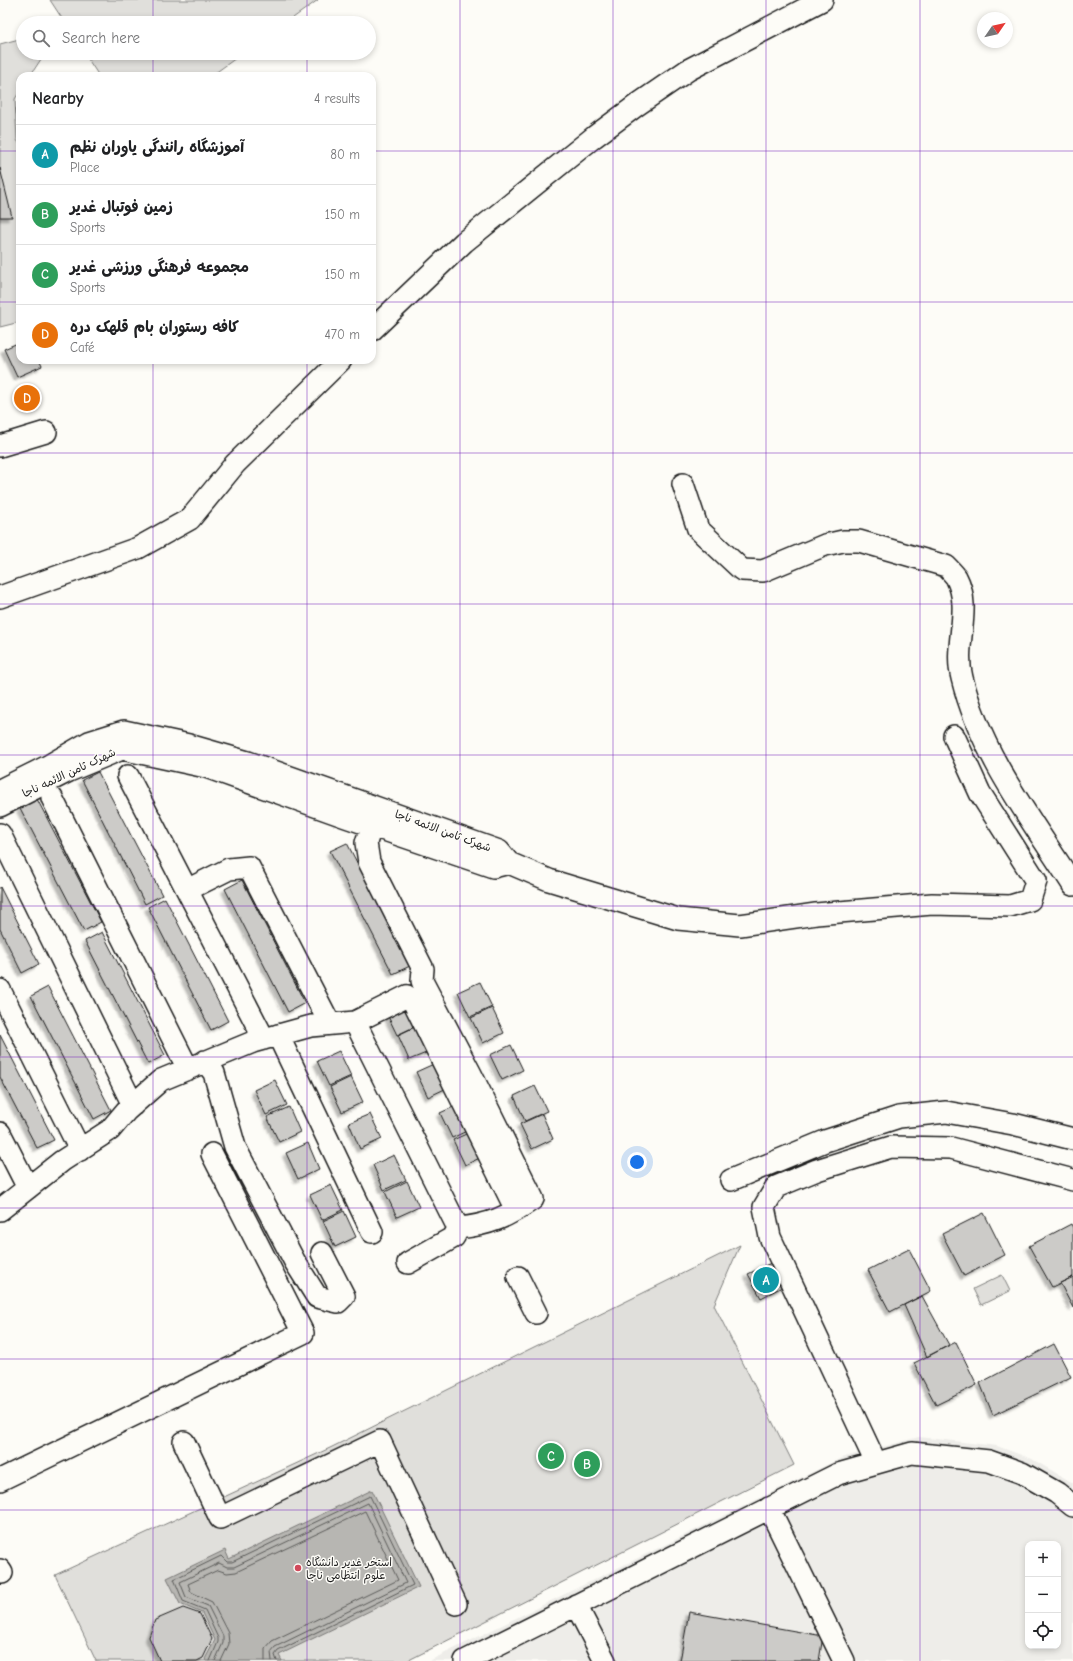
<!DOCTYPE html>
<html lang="en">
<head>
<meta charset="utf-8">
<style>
  :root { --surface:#fff; --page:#f2f2f2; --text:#202124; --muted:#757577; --line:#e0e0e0; --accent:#d1495b }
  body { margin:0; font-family:"Comic Neue","Playpen Sans Arabic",sans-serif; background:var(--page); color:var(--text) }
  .controls { position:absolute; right:12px; bottom:12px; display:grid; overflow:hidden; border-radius:8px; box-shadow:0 2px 6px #0003 }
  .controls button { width:36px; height:36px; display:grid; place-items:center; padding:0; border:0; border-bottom:1px solid var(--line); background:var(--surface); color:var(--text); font:20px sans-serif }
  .compass { position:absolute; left:977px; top:12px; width:36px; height:36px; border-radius:50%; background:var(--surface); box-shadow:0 2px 6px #0003; rotate:56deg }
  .you { position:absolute; left:637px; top:1162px; width:14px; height:14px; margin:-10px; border:3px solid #fff; border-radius:50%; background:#1a73e8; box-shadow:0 0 0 6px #1a73e833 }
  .badge { display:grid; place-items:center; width:26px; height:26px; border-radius:50%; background:var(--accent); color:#fff; font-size:13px; font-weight:700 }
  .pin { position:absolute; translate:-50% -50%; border:2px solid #fff; box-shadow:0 1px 4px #0006 }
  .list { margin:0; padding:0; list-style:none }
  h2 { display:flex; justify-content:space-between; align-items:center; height:52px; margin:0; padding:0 16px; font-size:17px }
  h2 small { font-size:13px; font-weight:400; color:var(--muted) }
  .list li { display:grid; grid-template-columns:26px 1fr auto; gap:12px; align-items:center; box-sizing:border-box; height:60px; padding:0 16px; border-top:1px solid var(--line) }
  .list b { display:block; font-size:15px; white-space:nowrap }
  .list p { margin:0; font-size:13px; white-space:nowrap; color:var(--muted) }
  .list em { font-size:13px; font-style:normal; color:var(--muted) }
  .icon { flex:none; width:22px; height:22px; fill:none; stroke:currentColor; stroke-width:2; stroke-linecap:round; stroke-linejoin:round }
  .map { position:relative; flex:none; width:1073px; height:1661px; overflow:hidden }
  .search { position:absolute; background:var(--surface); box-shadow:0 2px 6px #0003; left:16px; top:16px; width:360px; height:44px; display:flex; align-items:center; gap:10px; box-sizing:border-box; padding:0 14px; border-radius:22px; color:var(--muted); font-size:15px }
  .panel { position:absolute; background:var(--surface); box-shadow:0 2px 6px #0003; left:16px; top:72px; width:360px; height:292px; border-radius:12px }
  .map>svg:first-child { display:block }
</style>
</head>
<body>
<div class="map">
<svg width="1073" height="1661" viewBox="0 0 1073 1661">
  <defs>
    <filter id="shadow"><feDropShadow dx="-3.5" dy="3.5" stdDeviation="1" flood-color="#0004"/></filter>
  </defs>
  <rect width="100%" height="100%" fill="#fdfcf7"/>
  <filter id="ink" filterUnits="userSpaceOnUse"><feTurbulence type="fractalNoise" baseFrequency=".025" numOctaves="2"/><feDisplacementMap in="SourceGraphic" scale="8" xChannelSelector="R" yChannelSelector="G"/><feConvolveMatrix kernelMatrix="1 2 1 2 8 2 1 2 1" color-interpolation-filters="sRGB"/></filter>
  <g filter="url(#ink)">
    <path fill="#eeede9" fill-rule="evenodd" d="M919,1437l78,9 35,13 41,24v178h-644l412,-203zM1028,1544h30v102h-30z"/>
    <path fill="#e0dfdb" stroke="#7e7e7c" d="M50,0h268l-32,23h-221z
      M23,38v15h22l-15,23h-10v15l-5,8 2,41 3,5v177l-20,5v-283z
      M84,53h159l-32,23h-112z
      M740,1245l-26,60 80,160 -387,196h-311l-41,-86 275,-127z
      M1002,1275l8,16 -29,14 -8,-16z"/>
    <path fill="#b7b6b2" stroke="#797876" d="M372,1490l47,97 -140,68 3,6h-76l-1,-2 10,-19 -13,-27 -22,-9 -13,-26 58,-28 4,9z"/>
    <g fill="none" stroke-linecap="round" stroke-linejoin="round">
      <path stroke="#5a5a58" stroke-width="1" d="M210,1661l8,-19v-4l-13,-28 -22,-9 -9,-22 47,-23 6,6h5l138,-66 43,89 -135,66 -3,4 2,6
        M215,1661l8,-18v-7l-15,-30 -22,-9 -6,-15 39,-19 8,4h7l134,-64 38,80 -131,64 -4,5 1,9
        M221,1661l8,-17 -1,-11 -16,-31 -21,-10 -3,-8 30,-14 9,3 9,-1 129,-61 33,69 -126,61 -7,8v12"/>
    </g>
    <path fill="#cccbc8" stroke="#1c1c1c" filter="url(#shadow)" d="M0,168l12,49h-12z
      M20,342v18h19l3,6 -25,11 -13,-28z
      M98,772l64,123 -17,9 -63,-124z
      M37,799l64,123 -17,9 -64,-123z
      M347,843l63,123 -17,8 -63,-123z
      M242,880l63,123 -17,9 -63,-123z
      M0,887l39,77 -17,9 -22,-44z
      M165,898l63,123 -17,9 -63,-123z
      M102,932l63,123 -17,9 -63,-123z
      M480,982l12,25 -22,10 -12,-25z
      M48,987l63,123 -17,9 -63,-123z
      M406,1000l12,25 -21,10 -12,-25z
      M492,1008l12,25 -21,10 -12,-25z
      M419,1025l12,26 -22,9 -11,-25z
      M0,1035l54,105 -17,8 -37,-71z
      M511,1045l12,25 -21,10 -12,-25z
      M339,1051l12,25 -22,10 -12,-25z
      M438,1062l11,25 -21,10 -12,-25z
      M351,1077l12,25 -21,10 -12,-25z
      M275,1080l12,25 -21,10 -12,-25z
      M535,1086l12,25 -22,10 -11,-25z
      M462,1103l11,25 -21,10 -12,-25z
      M289,1107l11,25 -21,10 -12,-25z
      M370,1114l12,25 -22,10 -11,-26z
      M542,1114l11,25 -21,10 -12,-25z
      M475,1130l11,25 -21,10 -12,-25z
      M308,1143l11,26 -21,10 -12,-26z
      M394,1155l12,25 -22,10 -11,-25z
      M407,1181l12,26 -22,10 -12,-25z
      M331,1185l12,25 -21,10 -12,-25z
      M344,1211l12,26 -21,10 -12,-26z
      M984,1213l21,42 -41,21 -22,-42z
      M1071,1224l2,4v49l-21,10 -23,-41z
      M909,1249l22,42 -41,21 -22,-42z
      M773,1262l11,24 -23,12 -13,-24z
      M1073,1277v31l-13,-25z
      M922,1296l27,49 -22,12 -23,-52z
      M956,1342l21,43 -41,20 -22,-42z
      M1054,1344l17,33 -78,38 -13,-32z
      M183,1608l17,6 12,25 -9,19 -6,3h-37l-11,-24 6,-17z
      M689,1612l134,24 -4,25h-139z"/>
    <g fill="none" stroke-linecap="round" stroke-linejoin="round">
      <defs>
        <path id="minor" d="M372,330l92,-88 130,-105 43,-32 51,-35 134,-70
          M0,446l46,-14
          M683,484l15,45 44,41 21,1 62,-26 18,-4h16l87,25c3,3 7,7 10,11 17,32 -3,67 6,101 19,77 69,141 111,207
          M0,597l138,-49 52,-29 45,-55 106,-104
          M128,776l136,263
          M0,790l46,-23 43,-25 35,-11 65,14 59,17 251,89 10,12 -16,4 -147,-50 -140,-50 -84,-18 -53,22 -69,35
          M52,798l136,271
          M375,813l-9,30 3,19 54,107 -1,12 49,93 62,125c-26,18 -43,26 -75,29
          M0,834l133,271
          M509,863l40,17 129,39 62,6 76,-11 116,-10 78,2 20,-6 6,-19 -56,-88 -26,-57
          M187,890l42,-21 20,-2 81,157
          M0,990l80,160
          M355,1022l103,206
          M278,1035l94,197
          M205,1061l9,12 21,74 60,115 22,35 21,5 6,-6 -22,-43
          M0,1133l28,55
          M731,1180l94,-39 74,-24 47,-5 67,12 60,15
          M0,1210l62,-49 48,-31 16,-19 35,-31 92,-38 58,-16 44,-4 52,-26 6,5 103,209
          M408,1263l46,-26 4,-9
          M518,1277l18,36
          M184,1442l36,76 160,-77 76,163
          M876,1463l-106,-226 -6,-30 12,-20 41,-17 74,-23 60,1 122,32
          M0,1480l303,-147 -91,-179
          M769,1508l75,153
          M0,1570l2,3
          M576,1605l29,56
          M465,1661l373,-187 74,-21 77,8 33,12 35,20 16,13"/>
      </defs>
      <use href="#minor" stroke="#1c1c1c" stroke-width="24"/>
      <use href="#minor" stroke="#fdfcf7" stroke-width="21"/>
    </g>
  </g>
  <path fill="none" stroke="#7b2cbf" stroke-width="1" stroke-opacity="0.55" d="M153,0v23M307,0v23M460,0v1661M613,0v1661M766,0v1661M920,0v1661M153,53v23M307,53v23M0,151h20M372,151h701M0,302h20M372,302h701M153,360v1301M307,360v1301M0,453h1073M0,604h1073M0,755h1073M0,906h1073M0,1057h1073M0,1208h1073M0,1359h1073M0,1510h1073"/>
  <circle fill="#d1495b" stroke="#fdfcf7" stroke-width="1.5" cx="298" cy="1568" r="4"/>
  <g text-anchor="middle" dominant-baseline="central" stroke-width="3" stroke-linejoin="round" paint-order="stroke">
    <g font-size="11" fill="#1c1c1c" stroke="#fdfcf7">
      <text transform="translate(69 773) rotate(-25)">شهرک ثامن الائمه ناجا</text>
      <text transform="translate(443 831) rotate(20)">شهرک ثامن الائمه ناجا</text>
    </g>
    <g font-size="11" fill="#1c1c1c" stroke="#fdfcf7" text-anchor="start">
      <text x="306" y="1562">استخر غدیر دانشگاه<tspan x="306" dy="13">علوم انتظامی ناجا</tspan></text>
    </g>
  </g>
</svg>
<div class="controls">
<button>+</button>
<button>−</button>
<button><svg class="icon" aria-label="locate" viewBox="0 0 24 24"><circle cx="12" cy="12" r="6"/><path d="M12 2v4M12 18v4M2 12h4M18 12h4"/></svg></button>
</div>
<svg class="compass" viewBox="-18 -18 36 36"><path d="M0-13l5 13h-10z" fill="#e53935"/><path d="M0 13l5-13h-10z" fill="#757577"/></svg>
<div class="you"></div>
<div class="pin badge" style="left:766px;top:1280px;background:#0f9aa8">A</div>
<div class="pin badge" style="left:587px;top:1464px;background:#2e9e5b">B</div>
<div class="pin badge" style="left:551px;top:1456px;background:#2e9e5b">C</div>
<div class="pin badge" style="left:27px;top:398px;background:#e8710a">D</div>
<div class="search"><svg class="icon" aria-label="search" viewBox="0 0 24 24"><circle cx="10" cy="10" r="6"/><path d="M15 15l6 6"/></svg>Search here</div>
<section class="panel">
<h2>Nearby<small>4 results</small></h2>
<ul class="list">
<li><span class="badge" style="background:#0f9aa8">A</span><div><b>آموزشگاه رانندگی یاوران نظم</b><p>Place</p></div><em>80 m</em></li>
<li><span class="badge" style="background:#2e9e5b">B</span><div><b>زمین فوتبال غدیر</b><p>Sports</p></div><em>150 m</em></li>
<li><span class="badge" style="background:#2e9e5b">C</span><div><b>مجموعه فرهنگی ورزشی غدیر</b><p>Sports</p></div><em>150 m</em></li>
<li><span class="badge" style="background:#e8710a">D</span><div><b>کافه رستوران بام قلهک دره</b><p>Café</p></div><em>470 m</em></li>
</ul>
</section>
</div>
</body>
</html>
